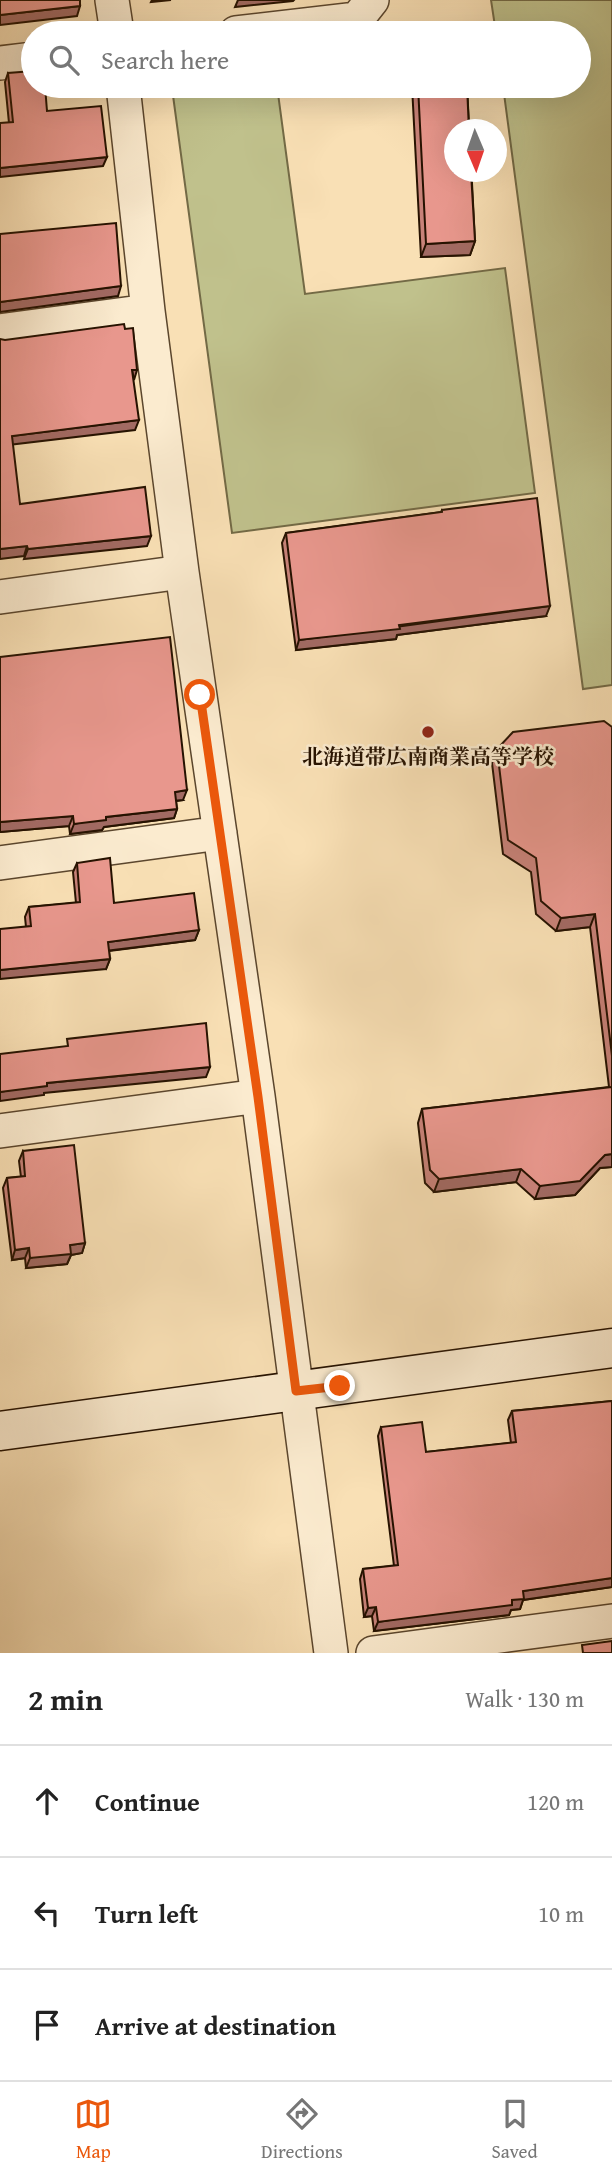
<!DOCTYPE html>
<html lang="en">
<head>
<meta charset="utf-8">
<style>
  :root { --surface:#fff; --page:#f6f6f6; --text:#222; --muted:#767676; --line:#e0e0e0; --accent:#ea580c }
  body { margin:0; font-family:"Gentium Book Plus","Noto Serif JP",serif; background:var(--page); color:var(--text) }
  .compass { position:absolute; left:444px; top:119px; width:63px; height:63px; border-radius:50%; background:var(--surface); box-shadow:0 7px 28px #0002; rotate:178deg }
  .stop { position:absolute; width:21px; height:21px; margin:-16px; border:5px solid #ea580c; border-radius:50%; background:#fff }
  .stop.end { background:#ea580c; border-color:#fff; box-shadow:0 2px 7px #0008 }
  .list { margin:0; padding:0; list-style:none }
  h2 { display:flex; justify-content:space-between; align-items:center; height:91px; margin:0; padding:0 28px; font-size:30px }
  h2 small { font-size:23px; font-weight:400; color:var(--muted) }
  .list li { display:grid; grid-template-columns:46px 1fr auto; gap:21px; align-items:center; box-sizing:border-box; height:112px; padding:0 28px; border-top:2px solid var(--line) }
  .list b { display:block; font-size:26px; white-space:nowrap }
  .list em { font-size:23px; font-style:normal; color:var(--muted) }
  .icon { flex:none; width:38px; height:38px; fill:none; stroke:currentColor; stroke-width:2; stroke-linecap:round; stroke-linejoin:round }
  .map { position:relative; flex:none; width:612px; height:1653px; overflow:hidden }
  .search { position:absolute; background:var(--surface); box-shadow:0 7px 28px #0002; left:21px; right:21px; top:21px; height:77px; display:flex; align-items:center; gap:18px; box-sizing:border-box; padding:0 24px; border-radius:38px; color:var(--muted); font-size:26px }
  .sheet { height:427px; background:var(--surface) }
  nav { display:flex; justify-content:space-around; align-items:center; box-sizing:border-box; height:98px; border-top:2px solid var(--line); background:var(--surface); font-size:19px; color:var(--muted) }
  nav a { display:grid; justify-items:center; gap:4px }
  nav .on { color:var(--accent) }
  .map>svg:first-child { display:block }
</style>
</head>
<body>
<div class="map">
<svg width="612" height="1653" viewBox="0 0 612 1653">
  <rect width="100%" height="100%" fill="#f9e0b5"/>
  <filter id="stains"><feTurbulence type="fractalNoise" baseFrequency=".00286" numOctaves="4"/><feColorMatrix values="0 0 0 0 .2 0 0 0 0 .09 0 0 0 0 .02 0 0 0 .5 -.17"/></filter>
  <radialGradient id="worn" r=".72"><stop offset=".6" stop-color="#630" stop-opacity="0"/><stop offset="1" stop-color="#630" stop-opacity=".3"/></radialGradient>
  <path fill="#c0c18c" stroke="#736a46" stroke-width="2" d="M491,0h121v685l-29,4 -80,-603h76v-53h-83z
    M189,86h88l28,208 200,-26 30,225 -303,40 -60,-445z"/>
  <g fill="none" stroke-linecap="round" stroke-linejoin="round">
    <defs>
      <path id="street" d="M112,0l5,33
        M236,33l121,-14 15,-19
        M0,63l33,-4
        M123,86l25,225 34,261 76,524 73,557
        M0,331l148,-20
        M0,597l182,-25
        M0,863l220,-30
        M0,1131l258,-35
        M373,1653l239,-32"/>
      <path id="secondary" d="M0,1431l612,-83"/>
    </defs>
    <use href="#street" stroke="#5b462d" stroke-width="36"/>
    <use href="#secondary" stroke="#261200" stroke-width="41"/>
    <use href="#street" stroke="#fbebcf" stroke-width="33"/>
    <use href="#secondary" stroke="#fbebcf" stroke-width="38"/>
  </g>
  <path fill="#c88279" stroke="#261200" stroke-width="2" d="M8,73l39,38 56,55 -94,-43 -4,-41z
    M412,86h55l8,155 -5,14 -49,2z
    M442,510l104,106 -149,19 -1,4 -100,11 -14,-107 4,-10 155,-21z
    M0,657l183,143 -7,1 1,8 -3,9 -70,9 -2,3 -32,4 -1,-8 -69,6z
    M612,727v440l-12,1 -25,27 -40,4 -19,-17 -82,10 -9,-9 -7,-60 4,-14 187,-22 -19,-160 -34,4 -20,-17 -5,-42 -28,-18 -11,-91 5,-14z
    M77,863l37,40 85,27 -4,10 -86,11 1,8 -4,10 -80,-42 -1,-10 4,-10 47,-4 -3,-31z
    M23,1151l62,92 -3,10 -11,2 -4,9 -41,4 -1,-10 -13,2 -9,-72 4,-10 14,-1 -2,-16z
    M612,1401v186l-89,13 -3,9 -9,1 -2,5 -135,16 -2,-15 -8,1 -4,-38 3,-10 31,-3 -16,-130 3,-9 45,25 85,-9 -3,-23 4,-9z"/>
  <path fill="#a26a63" stroke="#261200" stroke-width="2" d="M152,0h19l-20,2z
    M238,0h56l-1,1 -58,6z
    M80,6l-3,10 -77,9v-10z
    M107,157l-4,9 -103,11v-9z
    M475,241l-5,14 -49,2 5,-13z
    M121,286l-3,10 -118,16v-10z
    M132,370h5l-3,10z
    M139,420l-4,10 -127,15 4,-9z
    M151,536l-4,10 -123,13 4,-10z
    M27,546l-3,10 -24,3v-10z
    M550,606l-4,10 -149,19 -1,4 -100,11 3,-10z
    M187,790l-4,10 -11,1 3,-9z
    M177,809l-3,9 -70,9 -2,3 -32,4 4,-10 32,-7z
    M73,816l-4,10 -69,6v-10z
    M595,914l-5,13 -34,4 5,-13z
    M199,930l-4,10 -90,11 3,-9z
    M110,959l-4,10 -106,10v-9z
    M210,1067l-4,10 -162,16v2l-44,6v-9l47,-9z
    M612,1154v13l-12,1 -25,27 -40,4 5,-13 65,-31z
    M521,1169l-5,13 -82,10 5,-13z
    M85,1243l-3,10 -11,2 -4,9 -41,4 4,-10 40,-13z
    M29,1248l-4,10 -13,2 3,-10z
    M612,1578v9l-89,13 -3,9 -9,1 -2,5 -135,16 4,-9 134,-22 11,-9z
    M376,1607l-4,9 -8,1 4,-9z"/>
  <path fill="#e8978d" stroke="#261200" stroke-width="2" d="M0,0h80v6l-80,9z
    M33,71v15h12l2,25 54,-5 6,51 -107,11v-45l13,-1 -5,-49z
    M418,86h49l2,44h-15v42h17l4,69 -49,3z
    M116,223l5,63 -121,16v-68z
    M124,324l1,5 8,-1 4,42h-5l7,50 -127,16 8,68 125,-17 6,49 -123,13 -1,-3 -27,3v-210l5,1z
    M537,498l13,108 -151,19 1,4 -101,11 -13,-107 156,-21v-2z
    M170,637l17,153 -12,2 2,17 -71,8v3l-32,4 -1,-8 -73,6v-165z
    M604,721l8,6v329l-17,-142 -34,4 -20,-17 -5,-43 -28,-18 -11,-91 16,-17z
    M110,858l4,45 80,-10 5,37 -91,12 2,17 -110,11v-41l31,-3 -2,-19 51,-5 -3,-39z
    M206,1023l4,44 -163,16v3l-47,6v-38l68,-8 -1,-7z
    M612,1087v67l-7,1 -25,26 -40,5 -19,-17 -82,10 -9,-9 -8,-61z
    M74,1145l11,98 -15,2 1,9 -41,4 -1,-10 -14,2 -8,-72 18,-2 -2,-25z
    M612,1401v177l-89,13 1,8 -12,1v5l-134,17 -2,-15 -8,1 -5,-39 35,-4 -17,-138 41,-5 4,30 90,-10 -4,-31z
    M612,1641v12h-29l-1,-8z"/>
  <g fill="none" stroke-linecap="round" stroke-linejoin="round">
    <path stroke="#ea580c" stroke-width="9" d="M200,695l58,402 38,294 44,-5"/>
  </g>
  <circle fill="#8f2418" stroke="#fbebcf" stroke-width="2.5" cx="428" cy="732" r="7"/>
  <g text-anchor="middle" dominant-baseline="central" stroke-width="5" stroke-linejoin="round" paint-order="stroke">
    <g font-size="21" font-weight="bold" fill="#261200" stroke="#fbebcf">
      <text x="428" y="756">北海道帯広南商業高等学校</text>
    </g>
  </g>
  <rect width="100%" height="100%" filter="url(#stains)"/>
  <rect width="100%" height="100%" fill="url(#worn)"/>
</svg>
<svg class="compass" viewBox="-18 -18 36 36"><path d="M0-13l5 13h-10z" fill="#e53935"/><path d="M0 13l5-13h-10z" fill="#767676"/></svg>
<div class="stop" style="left:200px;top:695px"></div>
<div class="stop end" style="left:340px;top:1386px"></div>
<div class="search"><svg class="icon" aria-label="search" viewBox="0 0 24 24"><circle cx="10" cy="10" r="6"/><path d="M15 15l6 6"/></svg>Search here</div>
</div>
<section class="sheet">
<h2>2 min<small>Walk · 130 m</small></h2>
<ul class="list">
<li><svg class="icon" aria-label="ahead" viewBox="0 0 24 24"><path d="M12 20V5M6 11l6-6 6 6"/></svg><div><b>Continue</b></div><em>120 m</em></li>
<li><svg class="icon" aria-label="left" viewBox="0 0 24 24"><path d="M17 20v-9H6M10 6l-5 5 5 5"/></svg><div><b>Turn left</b></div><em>10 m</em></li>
<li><svg class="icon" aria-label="arrive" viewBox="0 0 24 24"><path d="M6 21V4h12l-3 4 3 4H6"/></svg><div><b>Arrive at destination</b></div></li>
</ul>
</section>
<nav>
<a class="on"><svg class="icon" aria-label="map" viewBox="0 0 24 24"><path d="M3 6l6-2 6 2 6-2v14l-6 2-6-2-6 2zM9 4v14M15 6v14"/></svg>Map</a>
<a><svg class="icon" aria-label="directions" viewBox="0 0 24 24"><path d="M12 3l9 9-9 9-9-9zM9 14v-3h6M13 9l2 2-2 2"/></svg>Directions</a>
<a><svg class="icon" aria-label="saved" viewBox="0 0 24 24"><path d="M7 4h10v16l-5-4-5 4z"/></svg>Saved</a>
</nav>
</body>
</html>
